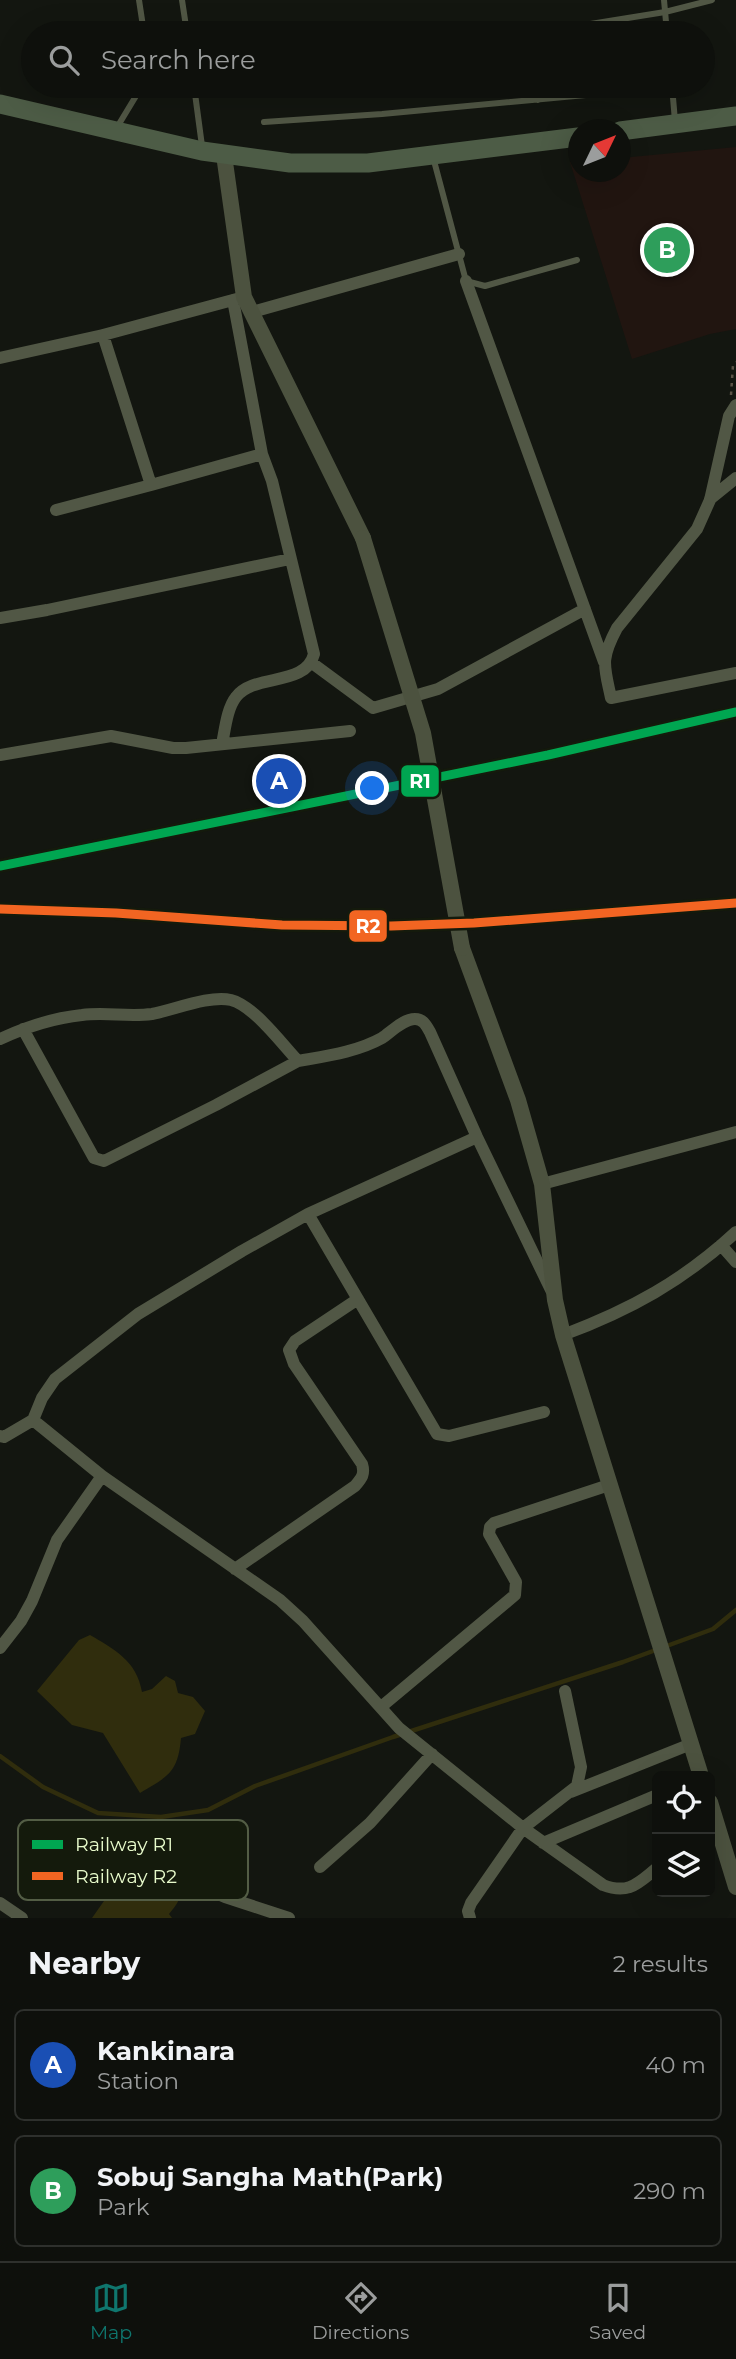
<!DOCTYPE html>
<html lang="en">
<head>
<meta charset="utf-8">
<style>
  :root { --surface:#0e100c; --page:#171915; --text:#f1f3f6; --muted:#9b9d9d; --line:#2e302d; --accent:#0f766e }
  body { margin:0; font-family:Montserrat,sans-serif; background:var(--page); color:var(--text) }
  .controls { position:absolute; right:21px; bottom:21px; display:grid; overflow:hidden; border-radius:10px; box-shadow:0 7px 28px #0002 }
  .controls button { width:63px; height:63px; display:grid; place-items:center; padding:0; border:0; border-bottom:2px solid var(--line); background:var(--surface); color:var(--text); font:35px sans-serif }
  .compass { position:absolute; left:568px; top:119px; width:63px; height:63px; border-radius:50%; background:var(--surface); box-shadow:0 7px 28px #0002; rotate:47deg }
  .you { position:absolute; left:373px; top:789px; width:24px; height:24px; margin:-18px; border:5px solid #fff; border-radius:50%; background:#1a73e8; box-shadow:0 0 0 10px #1a73e833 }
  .badge { display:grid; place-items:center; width:46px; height:46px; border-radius:50%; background:var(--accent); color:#fff; font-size:23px; font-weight:700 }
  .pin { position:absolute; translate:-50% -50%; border:4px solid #fff; box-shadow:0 2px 7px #0006 }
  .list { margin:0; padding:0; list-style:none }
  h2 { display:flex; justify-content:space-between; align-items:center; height:91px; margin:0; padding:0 28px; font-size:30px }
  h2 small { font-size:23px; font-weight:400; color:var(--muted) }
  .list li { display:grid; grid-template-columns:46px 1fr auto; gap:21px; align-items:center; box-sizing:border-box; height:112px; margin:0 14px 14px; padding:0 14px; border:2px solid var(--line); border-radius:10px }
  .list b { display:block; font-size:26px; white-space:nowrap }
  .list p { margin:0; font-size:23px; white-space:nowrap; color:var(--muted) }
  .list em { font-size:23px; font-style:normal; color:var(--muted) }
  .icon { flex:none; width:38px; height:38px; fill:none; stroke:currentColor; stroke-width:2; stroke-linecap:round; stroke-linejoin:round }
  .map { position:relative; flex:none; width:736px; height:1918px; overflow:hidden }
  .search { position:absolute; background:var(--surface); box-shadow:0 7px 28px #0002; left:21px; right:21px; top:21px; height:77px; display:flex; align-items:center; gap:18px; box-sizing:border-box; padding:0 24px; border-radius:38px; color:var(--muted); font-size:26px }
  .sheet { height:343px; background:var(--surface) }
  nav { display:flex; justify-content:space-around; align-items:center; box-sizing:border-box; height:98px; border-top:2px solid var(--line); background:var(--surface); font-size:19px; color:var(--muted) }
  nav a { display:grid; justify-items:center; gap:4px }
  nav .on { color:var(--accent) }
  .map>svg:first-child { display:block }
</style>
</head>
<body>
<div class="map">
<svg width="736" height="1918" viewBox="0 0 736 1918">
  <rect width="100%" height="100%" fill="#131610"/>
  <path fill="#211510" d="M736,147v182l-26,5 -78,25 -62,-197 8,-1v11h42l1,-14z"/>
  <path fill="#302d0d" d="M90,1635c24,14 47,26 52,57l10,-3 14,-13 9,5 3,12 15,4 12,14 -10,23 -14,4c-3,34 -12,38 -41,55l-37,-60 -31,-8 -35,-34 42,-51z
    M136,1862l42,23c4,14 0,18 -9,29l3,4h-80l19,-27 -3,-10 12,-16z"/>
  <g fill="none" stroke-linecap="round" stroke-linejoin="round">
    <path stroke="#302d0d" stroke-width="4.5" d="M0,1756l43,31 55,26 63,4 47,-7 47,-24 138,-49 230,-75 90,-33 23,-19"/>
    <path stroke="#5a5346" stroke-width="2.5" stroke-dasharray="3.5 5" stroke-linecap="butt" d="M731,395l2,-30 3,-3"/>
    <path stroke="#515745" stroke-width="6" d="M139,0l5,33
      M182,0l5,33
      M664,0l3,33
      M567,33l11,-7 87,-14 47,-12
      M194,86l8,60
      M672,86l3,35
      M538,100l4,-14
      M264,122l118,-8 290,-27
      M116,129l26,-43
      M433,157l33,124 19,5 92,-26"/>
    <path stroke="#515745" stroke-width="12" d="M466,281l138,381
      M233,300l29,154
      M252,312l207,-58
      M0,358l103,-23 141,-38
      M736,405l-7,11 -19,84 -13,29 -80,99c-17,32 -13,37 -6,70l125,-25
      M151,485l111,-31 10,27 42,173c-8,33 -60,19 -78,43 -9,11 -11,33 -14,47
      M710,499l26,-21
      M56,510l95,-25 -48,-150
      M0,618l47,-8 243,-51
      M312,663l61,45 65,-19 147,-80
      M0,755l111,-19 62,12h13l164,-17
      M23,1029l71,129 10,3 112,-56 82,-44
      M0,1039c26,-12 53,-21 82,-24 23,-3 46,2 70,-1 22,-4 57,-19 79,-14 23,6 50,43 67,61 28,-5 59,-9 84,-23 9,-6 21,-19 33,-19 8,0 11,6 15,13l47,105 74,153
      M477,1137l-169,77 -66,37 -104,63 -83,65 -13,19 -9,22 69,56 178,124 23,21 96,107 124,100 80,57c26,10 35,-2 54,-17
      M542,1184l194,-52
      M308,1214l129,220 12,2 95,-24
      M721,1245l15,17
      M563,1335c67,-25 120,-54 173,-103
      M0,1436l4,1 29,-17
      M235,1569l120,-83c7,-8 10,-12 7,-22l-68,-100 -5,-14 6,-9 63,-42
      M0,1648l21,-27 11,-20 25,-61 45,-64
      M381,1707l134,-112 1,-13 -27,-48 1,-7 4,-4 115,-38
      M571,1792l120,-48
      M543,1843l114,-48
      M130,1851l44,24 51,22 64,21
      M320,1867l50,-44 62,-69
      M0,1903l22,15
      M470,1918l-2,-7 3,-8 52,-75 54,-42 4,-19 -16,-76"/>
    <path stroke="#4c523f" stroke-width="16" d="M224,155l20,142 119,241
      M462,948l56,152 24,84 13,116 8,35 138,441
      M710,1802l26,85"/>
    <path stroke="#4d5c46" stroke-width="19" d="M0,104l202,47 88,12h78l210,-26
      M620,131l116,-15"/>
    <defs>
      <path id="rail" d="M0,866l548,-111 188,-43
        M0,909l116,4 166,12 109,1 83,-3 262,-20"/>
    </defs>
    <use href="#rail" stroke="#574e3d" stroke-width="7"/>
    <use href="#rail" stroke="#141a0c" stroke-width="4.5" stroke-dasharray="13" stroke-linecap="butt"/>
    <path stroke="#4c523f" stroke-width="16" d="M363,538l60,195 39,215"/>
    <defs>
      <path id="rail-1" d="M0,866l548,-111 188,-43"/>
      <path id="rail-2" d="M0,909l116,4 166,12 109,1 83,-3 262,-20"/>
    </defs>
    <use href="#rail-1" stroke="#141a0c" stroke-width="14"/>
    <use href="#rail-2" stroke="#141a0c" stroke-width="14"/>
    <use href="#rail-1" stroke="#00a651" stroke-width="9"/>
    <use href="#rail-2" stroke="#f26522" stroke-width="9"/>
  </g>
  <rect x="18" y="1820" width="230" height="80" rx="10" fill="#141a0c" stroke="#535d45" stroke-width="2"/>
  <rect x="32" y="1840" width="31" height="9" fill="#00a651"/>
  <rect x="32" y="1872" width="31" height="8" fill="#f26522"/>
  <g font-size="19" fill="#e7facb">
    <text x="75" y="1851">Railway R1</text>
    <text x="75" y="1883">Railway R2</text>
  </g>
  <g stroke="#141a0c" stroke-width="2.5">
    <rect x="400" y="764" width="40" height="34" rx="7" fill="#00a651"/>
    <rect x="348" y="909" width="40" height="34" rx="7" fill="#f26522"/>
  </g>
  <g font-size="19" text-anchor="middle" font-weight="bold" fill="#fff">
    <text x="420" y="788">R1</text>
    <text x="368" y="933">R2</text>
  </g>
</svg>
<div class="controls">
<button><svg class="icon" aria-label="locate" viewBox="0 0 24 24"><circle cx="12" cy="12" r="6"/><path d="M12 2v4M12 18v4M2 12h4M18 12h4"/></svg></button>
<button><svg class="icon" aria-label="layers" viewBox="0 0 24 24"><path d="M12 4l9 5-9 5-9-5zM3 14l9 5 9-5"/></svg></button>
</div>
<svg class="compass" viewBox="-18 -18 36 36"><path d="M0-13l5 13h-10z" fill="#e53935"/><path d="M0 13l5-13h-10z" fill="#9b9d9d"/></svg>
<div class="you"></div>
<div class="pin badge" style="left:279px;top:781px;background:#1a4fb4">A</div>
<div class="pin badge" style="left:667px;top:250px;background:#2e9e5b">B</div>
<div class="search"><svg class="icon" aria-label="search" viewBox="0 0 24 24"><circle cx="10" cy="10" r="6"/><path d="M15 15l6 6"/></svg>Search here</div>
</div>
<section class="sheet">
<h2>Nearby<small>2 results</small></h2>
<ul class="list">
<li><span class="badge" style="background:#1a4fb4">A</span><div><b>Kankinara</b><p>Station</p></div><em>40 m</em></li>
<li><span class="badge" style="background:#2e9e5b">B</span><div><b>Sobuj Sangha Math(Park)</b><p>Park</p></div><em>290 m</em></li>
</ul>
</section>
<nav>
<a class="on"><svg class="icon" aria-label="map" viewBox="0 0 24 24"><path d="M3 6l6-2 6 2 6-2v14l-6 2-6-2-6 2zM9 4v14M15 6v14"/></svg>Map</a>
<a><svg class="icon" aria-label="directions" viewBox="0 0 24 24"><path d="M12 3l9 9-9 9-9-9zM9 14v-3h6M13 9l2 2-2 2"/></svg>Directions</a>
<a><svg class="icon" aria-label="saved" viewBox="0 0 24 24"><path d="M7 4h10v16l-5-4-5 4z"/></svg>Saved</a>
</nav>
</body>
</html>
